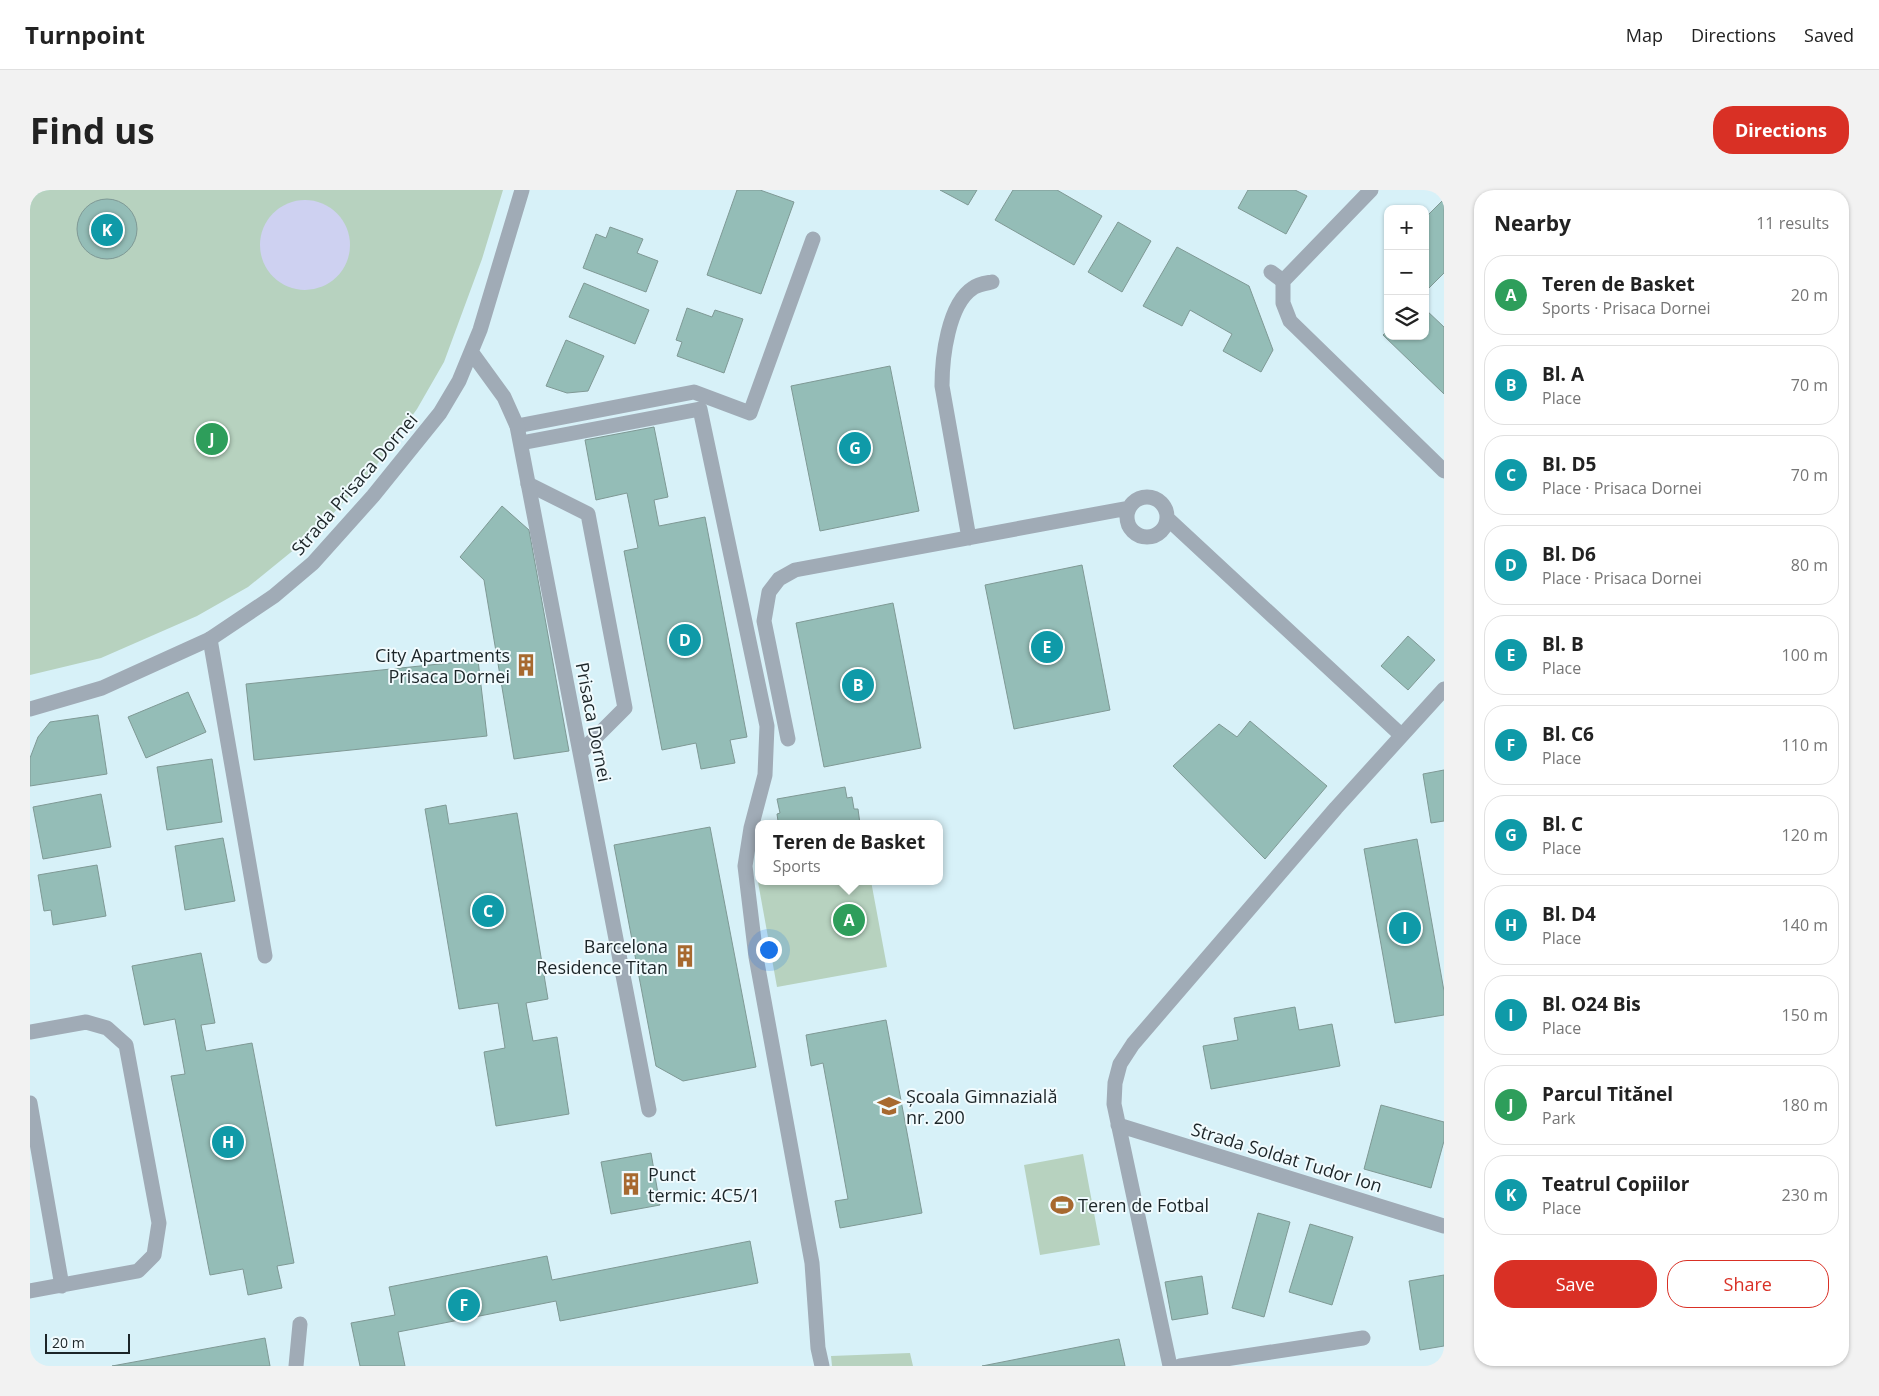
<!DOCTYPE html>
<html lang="en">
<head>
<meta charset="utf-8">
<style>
  :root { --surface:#fff; --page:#f2f2f2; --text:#222; --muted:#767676; --line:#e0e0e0; --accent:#d93025 }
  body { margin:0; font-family:"Open Sans",sans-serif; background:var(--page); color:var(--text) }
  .controls { position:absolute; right:15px; top:15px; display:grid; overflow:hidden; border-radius:10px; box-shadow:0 1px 4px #0004 }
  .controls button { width:45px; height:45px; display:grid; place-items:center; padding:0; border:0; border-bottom:1px solid var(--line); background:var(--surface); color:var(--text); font:25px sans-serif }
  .scale { position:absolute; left:15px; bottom:12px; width:85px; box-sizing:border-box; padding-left:5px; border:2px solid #1c2528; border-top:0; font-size:14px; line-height:18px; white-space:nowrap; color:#1c2528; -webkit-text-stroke:4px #f1fbfe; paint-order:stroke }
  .you { position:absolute; left:738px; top:759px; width:18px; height:18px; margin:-12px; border:4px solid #fff; border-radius:50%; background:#1a73e8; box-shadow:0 0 0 8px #1a73e833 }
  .badge { display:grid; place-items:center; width:32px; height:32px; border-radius:50%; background:var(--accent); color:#fff; font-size:16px; font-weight:700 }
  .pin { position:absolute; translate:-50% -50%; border:2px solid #fff; box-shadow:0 1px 5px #0006 }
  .popup { position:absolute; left:725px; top:630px; width:188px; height:65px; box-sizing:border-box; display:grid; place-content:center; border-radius:10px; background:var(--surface); filter:drop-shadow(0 1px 4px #0005); font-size:16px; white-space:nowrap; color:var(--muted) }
  .popup b { font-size:19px; color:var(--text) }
  .popup::after { content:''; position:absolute; left:50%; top:100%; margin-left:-10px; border:10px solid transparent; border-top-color:var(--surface) }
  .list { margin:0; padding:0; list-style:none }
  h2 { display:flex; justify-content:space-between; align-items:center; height:65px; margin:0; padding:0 20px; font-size:21px }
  h2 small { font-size:16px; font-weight:400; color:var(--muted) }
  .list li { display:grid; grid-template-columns:32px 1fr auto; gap:15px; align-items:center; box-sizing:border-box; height:80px; margin:0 10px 10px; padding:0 10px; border:1px solid var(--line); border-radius:20px }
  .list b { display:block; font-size:19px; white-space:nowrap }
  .list p { margin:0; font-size:16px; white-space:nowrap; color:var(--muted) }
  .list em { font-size:16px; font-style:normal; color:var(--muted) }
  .actions { display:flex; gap:10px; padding:15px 20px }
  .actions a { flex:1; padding:11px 0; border:1px solid var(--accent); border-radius:20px; text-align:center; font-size:18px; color:var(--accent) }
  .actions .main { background:var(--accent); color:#fff }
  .icon { flex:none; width:28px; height:28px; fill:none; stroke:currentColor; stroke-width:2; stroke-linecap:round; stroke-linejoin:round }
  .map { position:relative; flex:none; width:1414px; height:1176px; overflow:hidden; border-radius:20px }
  header { display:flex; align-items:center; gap:30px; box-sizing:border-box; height:70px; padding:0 25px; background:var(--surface); border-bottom:1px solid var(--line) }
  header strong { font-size:24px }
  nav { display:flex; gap:28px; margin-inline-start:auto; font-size:18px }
  .intro { display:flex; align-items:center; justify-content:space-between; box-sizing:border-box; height:120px; padding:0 30px }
  h1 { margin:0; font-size:35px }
  .button { padding:12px 22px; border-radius:20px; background:var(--accent); color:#fff; font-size:18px; font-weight:700 }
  main { display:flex; gap:30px; padding:0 30px }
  aside { flex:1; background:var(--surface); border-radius:20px; box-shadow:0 1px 4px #0004 }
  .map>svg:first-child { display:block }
</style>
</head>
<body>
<header>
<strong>Turnpoint</strong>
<nav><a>Map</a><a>Directions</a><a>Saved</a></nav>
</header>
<div class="intro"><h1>Find us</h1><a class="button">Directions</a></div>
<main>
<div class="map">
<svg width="1414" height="1176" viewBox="0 0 1414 1176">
  <rect width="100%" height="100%" fill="#d7f1f8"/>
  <path fill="#b7d2bf" d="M0,0h473l-21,69 -38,103 -27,47 -44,61 -56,61 -69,56 -51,29 -96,42 -71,17z
    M841,691l16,86 -110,20 -19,-105z
    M1053,964l17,91 -60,10 -16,-90z
    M880,1163l3,13h-81l-1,-10z"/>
  <path fill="#ced1f1" d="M230 55a45 45 0 1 1 90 0a45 45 0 1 1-90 0Z"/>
  <path fill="#94bdb7" stroke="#7f9995" d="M707,0h23l34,12 -33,92 -54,-19z
    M910,0h37l-9,15z
    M983,0h44l45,26 -28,49 -79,-45z
    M1218,0h47l12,6 -21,38 -48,-26z
    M47 39a30 30 0 1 1 60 0a30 30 0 1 1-60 0Z
    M1414,9v74l-19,19v-74z
    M1088,32l33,19 -29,51 -34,-20z
    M580,37l33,12 -6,14 21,8 -12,31 -63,-24 13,-34 10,4z
    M1147,57l72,39 24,64 -12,22 -38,-21 9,-17 -42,-24 -8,16 -39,-20z
    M554,93l65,27 -14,34 -66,-27z
    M657,118l25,9 3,-7 28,9 -19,54 -47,-17 5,-14 -6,-2z
    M1395,119l19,18v67l-61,-59 5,-5v6h37z
    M536,150l38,16 -16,35 -21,2 -21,-7z
    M860,176l29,145 -99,20 -29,-145z
    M624,237l14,70 -14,3 5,26 46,-9 42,220 -17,3 5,23 -34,6 -5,-26 -34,7 -38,-199 14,-3 -11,-55 -31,7 -11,-60z
    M472,316l27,24 40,221 -55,8 -30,-179 -24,-23z
    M1052,375l28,145 -96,19 -29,-144z
    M863,413l28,145 -97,19 -28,-144z
    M1378,446l27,24 -27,30 -27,-24z
    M448,470l9,76 -233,24 -8,-76z
    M158,502l18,40 -60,26 -18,-41z
    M68,525l9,59 -77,12v-28l8,-21 12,-15z
    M1220,531l77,65 -62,73 -92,-93 46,-42 18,13z
    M182,569l10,63 -55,8 -10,-63z
    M1414,580v51l-13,2 -8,-49z
    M815,597l2,11 5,-1 2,12h4l2,15h-86l4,-3 -1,-7 3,-1 -3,-14z
    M71,604l10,53 -68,12 -10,-52z
    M416,615l3,19 68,-11 31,186 -22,4 7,38 24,-4 12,77 -73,12 -12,-74 21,-4 -7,-45 -39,6 -34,-200z
    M680,637l46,240 -73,14 -27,-15 -42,-221z
    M193,648l12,63 -50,9 -10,-64z
    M1387,649l27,152v24l-49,8 -31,-174z
    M67,675l9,51 -53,9 -2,-15 -7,1 -6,-36z
    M171,763l14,70 -14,2 5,26 46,-8 42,220 -17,3 5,22 -34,7 -5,-26 -33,6 -39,-199 14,-2 -10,-55 -31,6 -12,-59z
    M1265,817l4,23 33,-6 8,42 -129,23 -8,-43 35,-6 -4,-22z
    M856,830l36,193 -82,15 -5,-27 13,-2 -25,-136 -12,3 -5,-31z
    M1351,915l63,17v19l-13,47 -67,-19z
    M621,963l9,52 -49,9 -10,-52z
    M1228,1023l32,9 -26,95 -32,-9z
    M1280,1034l43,13 -21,68 -43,-13z
    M720,1051l8,42 -198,38 -4,-20 -158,31 7,34h-45l-9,-43 44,-8 -6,-28 158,-31 5,24z
    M1414,1085v71l-24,4 -11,-69z
    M1172,1086l6,38 -36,6 -7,-38z
    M235,1148l5,28h-158z
    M1089,1149l6,27h-143z"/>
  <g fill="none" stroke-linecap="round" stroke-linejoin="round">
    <path stroke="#a0abb6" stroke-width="15" d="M1241,82l12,9
      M487,236l177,-34 56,21 63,-174
      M498,294l60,30 37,194 -44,44
      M1097 327a20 20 0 1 1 40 0a20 20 0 1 1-40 0Z
      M1138,329l233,216
      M939,348l-27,-152c0,-28 6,-82 31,-98 5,-4 14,-5 19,-6
      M180,449l55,317
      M758,549l-24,-118 5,-29 10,-13 16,-9 334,-62
      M0,842l56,-10 21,6 19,17 33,178 -5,32 -16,16 -108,20
      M0,913l32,183
      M266,1176l4,-42
      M1150,1176l183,-28"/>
    <path stroke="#a0abb6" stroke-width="15" d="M1341,0l-88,91v22l7,18 154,150
      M442,163l32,44 13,29 132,684
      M491,253l179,-34 67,317 -2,49 -14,53 -6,38 11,91 56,306 6,85 4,18
      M0,519l72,-21 108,-49 64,-43 39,-33 60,-67 67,-83 19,-32 21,-51 42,-140
      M1088,935l326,101
      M1140,1176l-56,-262 1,-21 5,-19 13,-20 203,-236 108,-119"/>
  </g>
  <defs>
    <symbol id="building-bare" viewBox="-9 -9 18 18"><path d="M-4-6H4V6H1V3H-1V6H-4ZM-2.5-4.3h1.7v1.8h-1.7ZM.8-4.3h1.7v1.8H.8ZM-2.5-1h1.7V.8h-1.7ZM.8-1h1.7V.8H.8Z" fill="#a7692f" stroke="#f1fbfe" stroke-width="2.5" paint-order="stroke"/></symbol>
    <symbol id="school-bare" viewBox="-9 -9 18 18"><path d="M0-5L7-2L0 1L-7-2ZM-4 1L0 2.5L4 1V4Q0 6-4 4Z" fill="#a7692f" stroke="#f1fbfe" stroke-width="2.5" paint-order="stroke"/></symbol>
    <symbol id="stadium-bare" viewBox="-9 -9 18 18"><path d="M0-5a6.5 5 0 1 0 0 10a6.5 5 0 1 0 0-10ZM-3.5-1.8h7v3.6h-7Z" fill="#a7692f" stroke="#f1fbfe" stroke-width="2.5" paint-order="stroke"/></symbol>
  </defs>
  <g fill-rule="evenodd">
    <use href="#building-bare" x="480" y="459" width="32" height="32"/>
    <use href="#building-bare" x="639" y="750" width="32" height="32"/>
    <use href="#school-bare" x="843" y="900" width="32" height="32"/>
    <use href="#building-bare" x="585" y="978" width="32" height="32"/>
    <use href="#stadium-bare" x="1016" y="999" width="32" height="32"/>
  </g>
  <g text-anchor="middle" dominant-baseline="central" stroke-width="4" stroke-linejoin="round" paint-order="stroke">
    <g font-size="18" fill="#1c2528" stroke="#f1fbfe">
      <text transform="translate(324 294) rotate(-49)">Strada Prisaca Dornei</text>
      <text transform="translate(564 532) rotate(79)">Prisaca Dornei</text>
      <text transform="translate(1257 967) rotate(17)">Strada Soldat Tudor Ion</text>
    </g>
    <g font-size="18" fill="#1c2528" stroke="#f1fbfe" text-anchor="start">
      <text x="480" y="465" text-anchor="end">City Apartments<tspan x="480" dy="21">Prisaca Dornei</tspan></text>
      <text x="638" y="756" text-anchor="end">Barcelona<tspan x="638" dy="21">Residence Titan</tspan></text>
      <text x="876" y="906">Școala Gimnazială<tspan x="876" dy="21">nr. 200</tspan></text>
      <text x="618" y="984">Punct<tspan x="618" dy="21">termic: 4C5/1</tspan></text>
      <text x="1048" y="1015">Teren de Fotbal</text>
    </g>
  </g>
</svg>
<div class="controls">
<button>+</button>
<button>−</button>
<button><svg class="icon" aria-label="layers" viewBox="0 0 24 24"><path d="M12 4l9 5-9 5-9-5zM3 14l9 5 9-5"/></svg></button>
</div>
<div class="scale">20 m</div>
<div class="you"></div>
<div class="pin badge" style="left:819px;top:730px;background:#2e9e5b">A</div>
<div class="popup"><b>Teren de Basket</b>Sports</div>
<div class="pin badge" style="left:828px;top:495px;background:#0f9aa8">B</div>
<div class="pin badge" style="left:458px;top:721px;background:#0f9aa8">C</div>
<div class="pin badge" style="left:655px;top:450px;background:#0f9aa8">D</div>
<div class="pin badge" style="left:1017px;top:457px;background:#0f9aa8">E</div>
<div class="pin badge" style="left:434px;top:1115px;background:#0f9aa8">F</div>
<div class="pin badge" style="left:825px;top:258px;background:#0f9aa8">G</div>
<div class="pin badge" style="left:198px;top:952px;background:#0f9aa8">H</div>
<div class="pin badge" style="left:1375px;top:738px;background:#0f9aa8">I</div>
<div class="pin badge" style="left:182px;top:249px;background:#2e9e5b">J</div>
<div class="pin badge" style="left:77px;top:40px;background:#0f9aa8">K</div>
</div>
<aside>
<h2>Nearby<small>11 results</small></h2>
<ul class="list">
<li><span class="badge" style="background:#2e9e5b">A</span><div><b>Teren de Basket</b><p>Sports · Prisaca Dornei</p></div><em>20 m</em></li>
<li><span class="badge" style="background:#0f9aa8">B</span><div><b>Bl. A</b><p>Place</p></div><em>70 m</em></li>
<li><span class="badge" style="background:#0f9aa8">C</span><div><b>BI. D5</b><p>Place · Prisaca Dornei</p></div><em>70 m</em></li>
<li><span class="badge" style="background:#0f9aa8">D</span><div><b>Bl. D6</b><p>Place · Prisaca Dornei</p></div><em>80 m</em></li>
<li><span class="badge" style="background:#0f9aa8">E</span><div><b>Bl. B</b><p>Place</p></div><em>100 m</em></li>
<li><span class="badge" style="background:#0f9aa8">F</span><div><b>Bl. C6</b><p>Place</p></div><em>110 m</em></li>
<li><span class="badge" style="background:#0f9aa8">G</span><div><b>Bl. C</b><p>Place</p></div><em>120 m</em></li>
<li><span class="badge" style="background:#0f9aa8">H</span><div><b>Bl. D4</b><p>Place</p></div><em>140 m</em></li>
<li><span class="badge" style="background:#0f9aa8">I</span><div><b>Bl. O24 Bis</b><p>Place</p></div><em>150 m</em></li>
<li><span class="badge" style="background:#2e9e5b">J</span><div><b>Parcul Titănel</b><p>Park</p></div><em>180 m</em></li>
<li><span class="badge" style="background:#0f9aa8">K</span><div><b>Teatrul Copiilor</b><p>Place</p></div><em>230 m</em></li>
</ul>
<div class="actions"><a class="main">Save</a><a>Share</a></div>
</aside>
</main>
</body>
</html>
